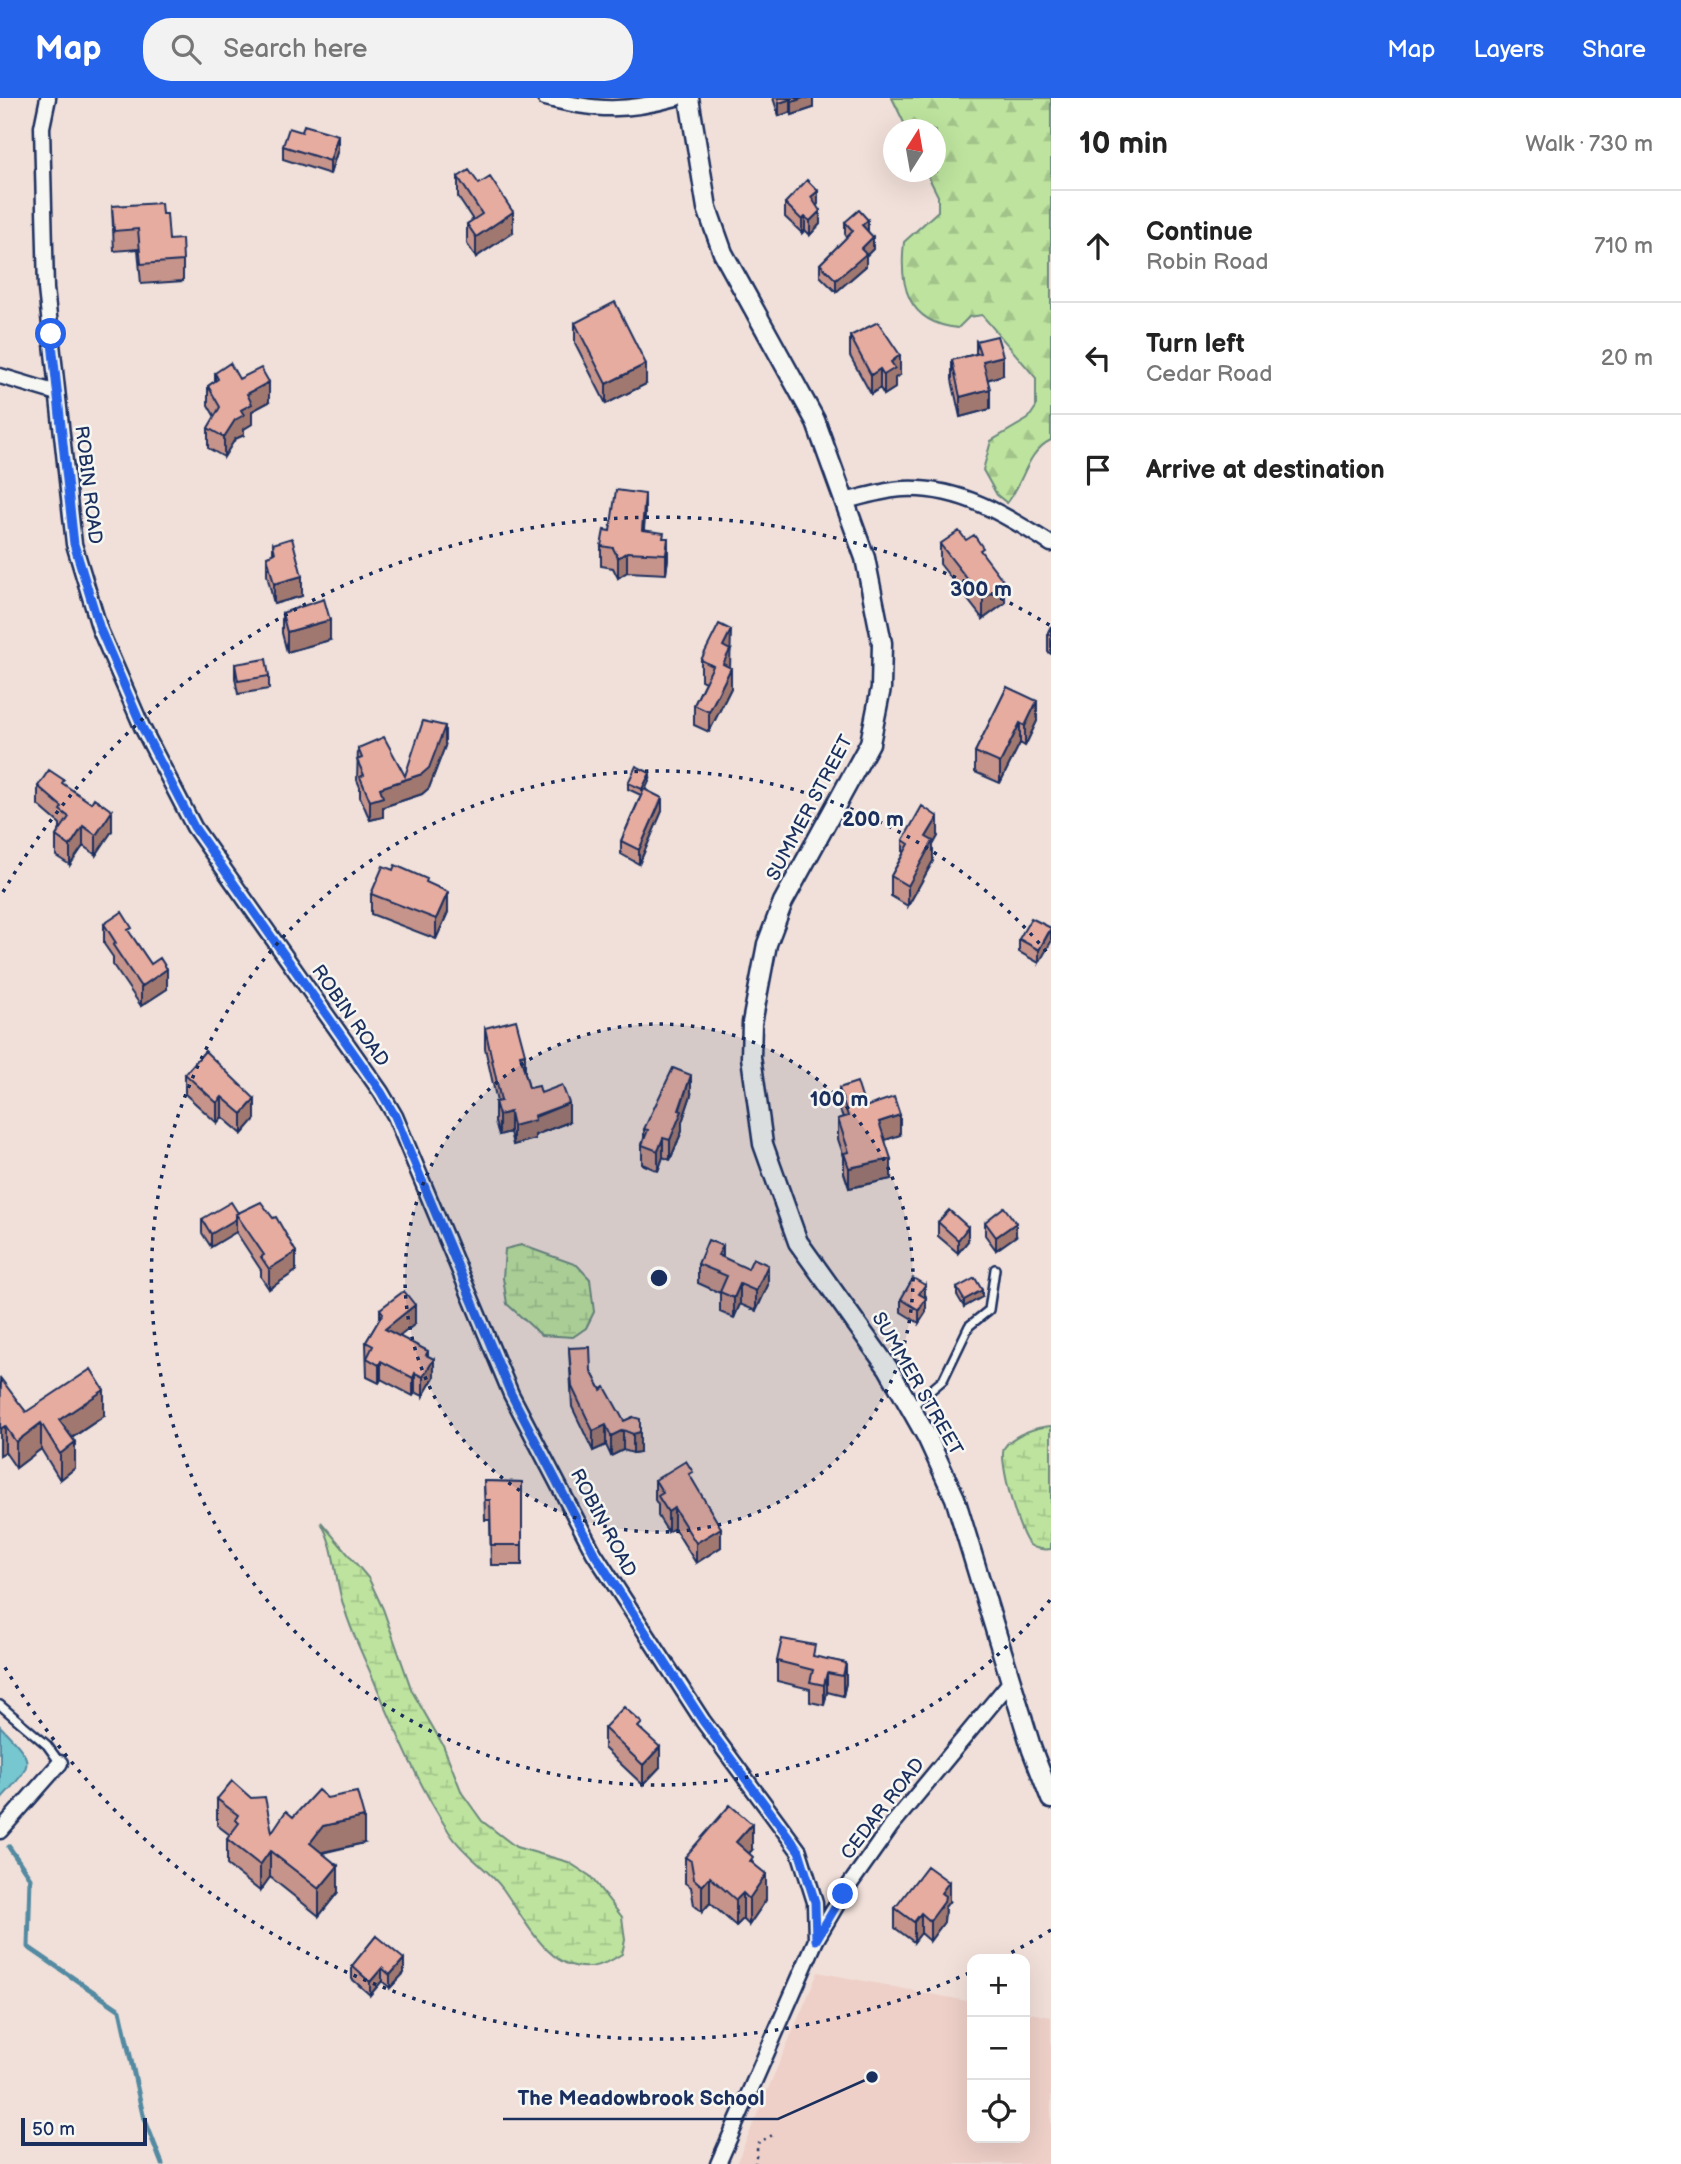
<!DOCTYPE html>
<html lang="en">
<head>
<meta charset="utf-8">
<style>
  :root { --surface:#fff; --page:#f2f2f2; --text:#222; --muted:#767676; --line:#e0e0e0; --accent:#2563eb }
  body { margin:0; font-family:"Balsamiq Sans",sans-serif; background:var(--page); color:var(--text) }
  .controls { position:absolute; right:21px; bottom:21px; display:grid; overflow:hidden; border-radius:14px; box-shadow:0 7px 28px #0002 }
  .controls button { width:63px; height:63px; display:grid; place-items:center; padding:0; border:0; border-bottom:2px solid var(--line); background:var(--surface); color:var(--text); font:35px sans-serif }
  .compass { position:absolute; left:883px; top:21px; width:63px; height:63px; border-radius:50%; background:var(--surface); box-shadow:0 7px 28px #0002; rotate:11deg }
  .scale { position:absolute; left:21px; bottom:18px; width:126px; box-sizing:border-box; padding-left:7px; border:4px solid #1b2f5e; border-top:0; font-size:19px; line-height:24px; white-space:nowrap; color:#1b2f5e; -webkit-text-stroke:5px #f6f6f2; paint-order:stroke }
  .stop { position:absolute; width:21px; height:21px; margin:-16px; border:5px solid #2563eb; border-radius:50%; background:#fff }
  .stop.end { background:#2563eb; border-color:#fff; box-shadow:0 2px 7px #0008 }
  .list { margin:0; padding:0; list-style:none }
  h2 { display:flex; justify-content:space-between; align-items:center; height:91px; margin:0; padding:0 28px; font-size:30px }
  h2 small { font-size:23px; font-weight:400; color:var(--muted) }
  .list li { display:grid; grid-template-columns:46px 1fr auto; gap:21px; align-items:center; box-sizing:border-box; height:112px; padding:0 28px; border-top:2px solid var(--line) }
  .list b { display:block; font-size:26px; white-space:nowrap }
  .list p { margin:0; font-size:23px; white-space:nowrap; color:var(--muted) }
  .list em { font-size:23px; font-style:normal; color:var(--muted) }
  .icon { flex:none; width:38px; height:38px; fill:none; stroke:currentColor; stroke-width:2; stroke-linecap:round; stroke-linejoin:round }
  .map { position:relative; flex:none; width:1051px; height:2066px; overflow:hidden }
  header { display:flex; align-items:center; gap:42px; box-sizing:border-box; height:98px; padding:0 35px; background:var(--accent); color:#fff }
  header strong { font-size:33px }
  nav { display:flex; gap:38px; margin-inline-start:auto; font-size:24px }
  .search { width:490px; height:63px; background:var(--page); display:flex; align-items:center; gap:18px; box-sizing:border-box; padding:0 24px; border-radius:28px; color:var(--muted); font-size:26px }
  main { display:flex }
  aside { flex:1; background:var(--surface) }
  .map>svg:first-child { display:block }
</style>
</head>
<body>
<header>
<strong>Map</strong>
<div class="search"><svg class="icon" aria-label="search" viewBox="0 0 24 24"><circle cx="10" cy="10" r="6"/><path d="M15 15l6 6"/></svg>Search here</div>
<nav><a>Map</a><a>Layers</a><a>Share</a></nav>
</header>
<main>
<div class="map">
<svg width="1051" height="2066" viewBox="0 0 1051 2066">
  <defs>
    <pattern id="forest-firs" width="22" height="20" patternUnits="userSpaceOnUse" patternTransform="scale(1.75)"><rect width="22" height="20" fill="#bde39e"/><path d="M5 1l3.5 6h-7zM16 11l3.5 6h-7z" fill="#a2c38a"/></pattern>
    <pattern id="wetland-marsh" width="20" height="14" patternUnits="userSpaceOnUse" patternTransform="scale(1.75)"><rect width="20" height="14" fill="#bde39e"/><path d="M1 5h8M5 5V1M11 12h8M15 12V8" fill="none" stroke="#a2c38a"/></pattern>
  </defs>
  <rect width="100%" height="100%" fill="#f1e0d9"/>
  <filter id="ink" filterUnits="userSpaceOnUse"><feTurbulence type="fractalNoise" baseFrequency=".0143" numOctaves="2"/><feDisplacementMap in="SourceGraphic" scale="14" xChannelSelector="R" yChannelSelector="G"/><feConvolveMatrix kernelMatrix="1 2 1 2 8 2 1 2 1" color-interpolation-filters="sRGB"/></filter>
  <g filter="url(#ink)">
    <path fill="#eed0c8" d="M818,1874l154,30v136h53v-126l26,5v147h-315z"/>
    <path fill="url(#forest-firs)" stroke="#6c897e" stroke-width="2" d="M892,0h159v342c-25,12 -27,43 -44,63l-10,-8 -14,-25 8,-29 37,-22 8,-12v-29l-54,-63 -13,2 -11,11c-51,-5 -59,-43 -54,-86l34,-31v-15l-12,-24h10v-42l-29,-1z"/>
    <path fill="url(#wetland-marsh)" stroke="#6c897e" stroke-width="2" d="M521,1147l56,20 13,14 4,33 -8,16 -13,9 -32,-2 -34,-31 -4,-26 2,-29z
      M1051,1328v123c-6,1 -16,0 -21,-4 -11,-8 -32,-87 -26,-97 8,-13 32,-21 47,-22z
      M321,1424l48,57 14,30 29,82 31,54 19,48 20,28 34,26 52,15 22,14 32,41 3,23 -3,14c-62,41 -88,-21 -119,-65 -14,-20 -38,-33 -52,-54 -31,-47 -54,-101 -76,-152 -13,-30 -30,-64 -36,-95 -6,-27 -5,-41 -18,-66z"/>
    <path fill="#76c7cf" stroke="#528aa2" stroke-width="2" d="M0,1628c36,38 35,35 0,74z"/>
    <g fill="none" stroke-linecap="round" stroke-linejoin="round">
      <path stroke="#528aa2" stroke-width="5" d="M9,1749l21,31 -2,69 92,63 23,105 19,49"/>
      <defs>
        <path id="service" d="M911,1309l32,-27 26,-54 20,-16 6,-41
          M0,1607l47,40 13,18"/>
        <path id="minor" d="M48,0l-6,29 4,162 28,255 26,86 42,97 52,100 187,265 14,24 116,278 83,159 109,168 96,130 16,51 1,38
          M545,0c51,13 81,14 131,0
          M0,278l57,17
          M844,403c19,-4 39,-11 59,-12 56,-3 103,26 148,55
          M0,1733l60,-68
          M718,2066l98,-224 27,-46 48,-68 120,-145"/>
        <path id="tertiary" d="M689,0l18,110 16,45 92,167 50,138 17,85 -1,45 -11,55 -87,159 -16,42 -15,79 -1,34 12,87 35,98 90,126 39,69 28,61 77,252 19,49"/>
      </defs>
      <use href="#service" stroke="#1b2f5e" stroke-width="12"/>
      <use href="#minor" stroke="#1b2f5e" stroke-width="19"/>
      <use href="#tertiary" stroke="#1b2f5e" stroke-width="23"/>
      <path stroke="#1b2f5e" stroke-width="2.5" stroke-dasharray="2 5" stroke-linecap="butt" d="M755,2066l3,-21 18,-10"/>
      <use href="#service" stroke="#f6f6f2" stroke-width="7"/>
      <use href="#minor" stroke="#f6f6f2" stroke-width="14"/>
      <use href="#tertiary" stroke="#f6f6f2" stroke-width="18"/>
    </g>
    <path fill="#c6948a" stroke="#1b2f5e" stroke-width="2" d="M773,0h40v10l-21,7 -1,-3 -12,4z
      M302,34l36,17 -8,25 -47,-15v-13z
      M458,79l55,55 -37,25 -9,-13v-20l6,-4 -15,-23z
      M785,105l33,1 -2,1 4,19 -10,11 -5,-5 -3,3 -17,-16z
      M112,108l50,8 7,26 14,21v20l-42,3 -3,-35 -24,2z
      M845,124l23,9 5,18 -7,7v10l-30,26 -16,-16v-12l27,-27 -2,-3z
      M575,225l71,61 -40,20 -31,-61z
      M850,238l50,39 -5,3v10l-11,7 -4,-7 -9,6 -21,-38z
      M976,243l27,34 -16,5 3,29 -30,8 -8,-37v-20l24,-6z
      M215,275l24,6 30,23 -17,9v13l-8,5v6l-9,4 -11,18 -16,-9v-20l7,-11 -7,-12v-19l7,-5z
      M645,416l-1,16 20,8 4,20 -2,16 -39,-2 -9,6 -5,-10 -12,-2v-20l9,-15z
      M966,442l17,14 22,49 -22,16 -43,-55v-20z
      M273,446l29,52 -28,8 -7,-29v-19l6,-2z
      M282,515l48,27 -43,12 -5,-19z
      M1051,528v28l-3,-2v-20z
      M731,552l-1,2v15l1,21 -22,44 -15,-7v-20l11,-23 -4,-2v-20z
      M235,566l34,12v13l-31,5 -3,-16z
      M1007,589l30,34 -12,25 -5,-3 -20,40 -25,-11v-20z
      M445,648l-16,42 -7,6 -39,13v10l-13,3 -10,-23v-10l-3,-7 1,-32 47,28z
      M650,681l-5,11 17,21 -23,53 -18,-10v-13l20,-46 -13,-6v-6z
      M64,687l48,46 -16,24 -13,-9 -13,19 -14,-9v-20l4,-7v-5l-22,-19v-19z
      M938,738l-5,9v16l-25,45 -17,-10v-20l12,-22v-14z
      M427,785l21,29 -12,27 -65,-25v-20z
      M104,826l28,12 35,53 -26,17 -28,-41v-8l-9,-13z
      M1051,830l-12,35 -20,-11v-13z
      M485,930l40,45 4,15 12,5 28,29 -34,13v4l-22,6 -3,-13 -11,3 -4,-13v-20h2l-12,-54z
      M205,953l50,68 -13,15 -20,-17 -5,6 -32,-29v-20z
      M839,990l61,47 -15,5 6,39 -42,9 -5,-15v-16l-6,-18v-20l5,-2 -4,-9z
      M691,997l-9,27v9l-12,29 -7,-3 -5,14 -16,-7v-19l2,-7v-9z
      M238,1115l58,58 -27,18 -8,-12v-7l-25,-38 -25,15 -9,-14v-14z
      M938,1124l30,19 -10,12 -20,-17z
      M985,1124l31,14 -20,14 -11,-15z
      M723,1159l45,28 -12,26 -16,-7 -6,14 -14,-6v-19l-22,-10v-19z
      M957,1190l25,9 -18,10 -7,-12z
      M925,1200l1,14 -7,11 -18,-11v-13z
      M380,1211l35,15 -16,12 29,20 6,21 -11,19 -8,-4 -2,4 -32,-17 -2,4 -12,-6 -1,-35 14,-23z
      M569,1250l22,23 10,19 23,31 9,-4 7,35 -7,1 -10,-3 -12,6 -5,-11 -13,6 -21,-44z
      M0,1282l26,32 78,4 -32,22 3,30 -15,12 -19,-31 -25,19 -11,-16 -5,3z
      M655,1382l38,1 28,66 -25,16 -22,-35 -6,4 -10,-16v-11l-3,-5z
      M484,1383l38,1v83h-31l-1,-45h-5z
      M815,1559l31,6v20l-3,13 -16,-4 -3,13 -14,-3v-13l-33,-8v-20z
      M604,1630l38,2 18,37 -17,18 -39,-37z
      M217,1701l55,33 21,-15 71,26 -42,10 16,39 -19,24 -49,-39 -10,14 -33,-26v-26l3,-4 -13,-10z
      M752,1752l-3,3 4,10 13,37 -17,25 -6,-6 -7,7 -26,-23 -8,9 -8,-7 -3,-18 -6,-4v-26z
      M949,1804l-4,5 -1,15 -14,19 -9,-8 -7,9 -19,-14v-20z
      M376,1838l28,37 -14,15 -8,-7 -12,14 -18,-16v-13z"/>
    <path fill="#a17870" stroke="#1b2f5e" stroke-width="2" d="M803,0h10v10l-21,7v-13z
      M791,1v13l-12,4v-13z
      M338,37v14l-8,25v-13z
      M818,93v13l-7,7v-14z
      M820,113v13l-10,11v-14z
      M513,114v20l-37,25v-20z
      M805,119v13l-3,3v-13z
      M868,122v13l-6,-8z
      M873,139v12l-7,7v10l-30,26v-12l25,-31z
      M900,257v20l-5,3v10l-11,7v-20l7,-13z
      M1003,258v19l-20,6v-20z
      M646,266v20l-40,20v-20z
      M880,271v19l-9,6v-19z
      M269,284v20l-17,9v13l-8,5v6l-9,4 -11,18v-20l17,-27 6,-16z
      M990,291v20l-30,8v-20z
      M645,396v20l-3,36v-20z
      M668,440v20l-2,16v-20z
      M627,454v20l-9,6v-20z
      M302,478v20l-28,8v-20z
      M1005,485v20l-22,16v-20z
      M330,522v20l-43,12v-20z
      M731,532l-1,40 -7,14v-38z
      M731,570v20l-22,44v-20z
      M1037,603v20l-12,25v-20z
      M1020,625v20l-20,40v-20z
      M445,628v20l-16,42 -7,6 -39,13v10l-13,3v-19l10,-13 42,-14z
      M650,675v6l-8,17v-7z
      M662,700v13l-23,53v-14z
      M112,713v20l-16,24v-20z
      M938,719v19l-5,9v16l-25,45v-20l18,-49z
      M83,728v20l-13,19v-19z
      M448,794v20l-12,27v-20z
      M1051,831v13l-12,21v-13z
      M167,871v20l-26,17v-19z
      M525,956v19l-5,-18z
      M691,977v20l-9,27v9l-12,29v-20z
      M222,999v20l-5,6v-20z
      M255,1001v20l-13,15v-20z
      M569,1005v19l-34,13v4l-22,6v-19z
      M510,1014v20l-11,3v-20z
      M900,1017v20l-21,7v-20z
      M663,1040v19l-5,14v-20z
      M891,1061v20l-42,9v-20z
      M236,1121v13l-25,15v-13z
      M1016,1125v13l-20,14v-13z
      M968,1129v14l-10,12v-13z
      M723,1148v20l-5,-11z
      M296,1154v19l-27,18v-20z
      M768,1167v20l-12,26v-20z
      M740,1186v20l-6,14v-20z
      M925,1187v13l-6,-4z
      M982,1192v7l-18,10v-7z
      M926,1200v14l-7,11v-13z
      M415,1207v19l-30,24v-19z
      M428,1253v17l6,-9v18l-11,19v-19l3,-22z
      M381,1263v18l-2,4v-18z
      M415,1275v19l-2,4v-18z
      M104,1292v26l-45,30v-26z
      M640,1321v33l-7,1v-19z
      M41,1325v26l-25,19v-26z
      M606,1327v20l-13,6v-20z
      M5,1328v26l-5,3v-26z
      M623,1332v20l-12,6v-20z
      M75,1344v26l-15,12v-26z
      M674,1410v20l-6,4v-20z
      M721,1430v19l-25,16v-20z
      M846,1565v20l-3,13v-20z
      M827,1575v19l-3,13v-20z
      M660,1649v20l-17,18v-20z
      M364,1719v26l-41,9 -13,17v-26l13,-17z
      M752,1726v26l-16,18v-26z
      M270,1753v26l-10,14v-26z
      M338,1768v26l-19,24v-27z
      M766,1776v26l-17,25v-26z
      M710,1779v26l-8,9v-26z
      M949,1784v20l-4,5 -1,15 -14,19v-20l11,-28z
      M743,1795v26l-7,7v-26z
      M921,1815v20l-7,9v-20z
      M404,1861v14l-14,15v-13z
      M382,1870v13l-12,14v-13z"/>
    <path fill="#e6aca0" stroke="#1b2f5e" stroke-width="2" d="M778,0h25l-11,4 -1,-3 -12,4z
      M304,27l34,10 -8,26 -47,-15 6,-18 13,4z
      M469,72l10,14 11,-7 23,35 -37,25 -9,-13 15,-10 -24,-37z
      M807,82l11,11 -7,6 9,14 -10,10 -5,-4 -3,3 -17,-17z
      M161,105l1,11h5l2,26 13,-1 1,22 -42,3 -3,-35 -24,2 -2,-25z
      M859,112l9,10 -6,5 11,12 -12,12 5,5 -30,26 -16,-16 33,-33 -8,-9z
      M615,204l31,62 -40,20 -31,-61z
      M878,224l22,33 -9,7 4,6 -11,7 -4,-6 -9,6 -21,-39z
      M997,238l6,20 -20,5 7,28 -30,8 -8,-37 28,-7 -4,-12z
      M230,265l9,16 22,-11 8,14 -22,12 5,10 -11,6 3,5 -9,5 -11,17 -16,-9 12,-21 -12,-21 10,-7 -3,-6z
      M616,392l29,4 -3,36 22,3 -1,5h5l-2,16 -39,-2 -9,6 -5,-10 -12,-2 3,-16 6,1z
      M959,433l7,9 8,-5 9,13 -3,2 25,33 -22,16 -43,-55z
      M292,440l10,38 -28,8 -7,-28 8,-3 -2,-9z
      M324,501l6,21 -43,12 -5,-19z
      M719,526l12,6 -8,16 7,4 -7,14 8,4 -22,44 -15,-7 19,-39 -12,-6z
      M266,561l3,17 -31,5 -3,-17z
      M1007,589l30,14 -12,25 -5,-3 -20,40 -25,-11z
      M423,623l22,5 -16,42 -7,6 -42,14 3,9 -13,4 -10,-24 4,-2 -7,-15 5,-2 -4,-10 26,-11 21,39z
      M636,668l14,7 -8,16 -14,-6z
      M49,672l15,10 -2,3 29,20 3,-5 18,13 -16,24 -13,-9 -13,20 -14,-10 13,-19 -9,-7 2,-3 -24,-21z
      M644,691l18,9 -23,52 -18,-9z
      M922,708l16,11 -12,20 7,4 -25,45 -17,-10 18,-32 -6,-4z
      M395,767l32,14 -1,3 22,10 -12,27 -65,-25 12,-28 10,4z
      M122,814l10,16 -4,2 23,34 9,-6 7,11 -26,18 -28,-42 3,-2 -12,-19z
      M1031,820l20,10 -12,22 -20,-11z
      M516,922l9,34 -5,1 9,33 10,-2 2,7 21,-8 7,18 -35,13 1,4 -22,6 -3,-14 -11,3 -4,-13 6,-1 -16,-73z
      M205,953l50,48 -13,15 -20,-17 -5,6 -32,-29z
      M673,970l18,7 -12,35 3,1 -12,29 -7,-2 -5,13 -16,-6 6,-15 -4,-1z
      M857,984l8,25 29,-10 6,18 -21,7 12,37 -42,9 -5,-15 5,-1 -11,-33 10,-3 -9,-28z
      M231,1104l7,11 -2,1v5l-25,15 -9,-15z
      M261,1104l12,16 3,-1 20,35 -27,17 -8,-12 3,-2 -28,-41z
      M1004,1109l12,16 -20,14 -11,-15z
      M949,1112l19,17 -10,13 -20,-18z
      M708,1142l15,6 -5,9 30,14 5,-11 15,7 -12,26 -16,-7 -6,14 -14,-6 7,-16 -29,-12z
      M913,1180l12,7 -6,9 7,4 -7,12 -18,-11z
      M975,1180l7,12 -18,10 -7,-12z
      M404,1193l11,14 -30,24 43,22 -2,4 8,4 -11,18 -8,-4 -2,5 -32,-17 -2,4 -12,-7 6,-12 -7,-4 17,-29 -3,-4z
      M590,1249l1,24 10,19 4,-3 19,34 9,-4 7,2v13l-7,2 -10,-4 -12,6 -5,-11 -13,6 -21,-44 -3,-39z
      M91,1271l13,21 -45,30 16,22 -15,12 -19,-31 -25,19 -11,-16 -5,3 1,-50 25,33z
      M686,1363l7,11 -4,2 32,54 -25,15 -22,-35 -6,4 -10,-16 5,-3 -8,-13z
      M484,1383l38,1v63h-31l-1,-45h-5z
      M782,1541l33,6 -2,11 33,7 -3,13 -16,-3 -3,12 -14,-3 3,-12 -36,-9z
      M624,1609l18,16 -4,4 22,20 -17,18 -39,-37z
      M232,1683l19,17 14,-1 7,35 14,-21 7,6 25,-27 9,8 30,-6 7,25 -41,9 -13,17 28,23 -19,23 -49,-38 -10,14 -33,-26 12,-16 -4,-3 3,-5 -21,-16z
      M730,1707l22,19 -16,18 17,15 -3,4 16,13 -17,25 -6,-6 -7,7 -26,-23 -8,9 -8,-7 -3,-18 -6,-4z
      M927,1768l22,16 -8,11 4,3 -1,6 -14,19 -9,-8 -7,9 -19,-14z
      M376,1838l28,23 -14,16 -8,-7 -12,14 -18,-16z"/>
  </g>
  <g fill="none" stroke-linecap="round" stroke-linejoin="round" filter="url(#ink)">
    <path stroke="#2563eb" stroke-width="9" d="M51,236l23,210 26,85 42,98 52,100 187,265 14,24 116,278 83,159 109,168 96,130 16,51 1,38 27,-46"/>
  </g>
  <circle cx="659" cy="1180" r="254" fill="#1b2f5e" fill-opacity=".12"/>
  <g fill="none" stroke="#1b2f5e" stroke-width="3.5" stroke-dasharray="3.5 7">
    <circle cx="659" cy="1180" r="254"/>
    <path d="M1050 1502A507 507 0 1 1 1050 858"/>
    <path d="M1051 1832A761 761 0 0 1 999 1861M969 1875A761 761 0 0 1 3 1566M3 794A761 761 0 0 1 1051 528"/>
  </g>
  <g text-anchor="middle" dominant-baseline="central" stroke-width="5" stroke-linejoin="round" paint-order="stroke">
    <g font-size="19" fill="#1b2f5e" stroke="#f6f6f2">
      <text transform="translate(88 387) rotate(83)">ROBIN ROAD</text>
      <text transform="translate(810 710) rotate(-62)">SUMMER STREET</text>
      <text transform="translate(350 918) rotate(55)">ROBIN ROAD</text>
      <text transform="translate(917 1286) rotate(60)">SUMMER STREET</text>
      <text transform="translate(603 1425) rotate(62)">ROBIN ROAD</text>
      <text transform="translate(883 1711) rotate(-52)">CEDAR ROAD</text>
    </g>
  </g>
  <circle cx="659" cy="1180" r="10" fill="#1b2f5e" stroke="#f6f6f2" stroke-width="3.5"/>
  <g font-size="21" text-anchor="middle" font-weight="bold" fill="#1b2f5e" stroke="#f6f6f2" stroke-width="5" stroke-linejoin="round" paint-order="stroke">
    <text x="981" y="498">300 m</text>
    <text x="873" y="728">200 m</text>
    <text x="839" y="1008">100 m</text>
  </g>
  <path fill="none" stroke="#1b2f5e" stroke-width="2.5" d="M872 1979L778 2021H503"/>
  <circle fill="#1b2f5e" stroke="#f6f6f2" stroke-width="2.5" cx="872" cy="1979" r="7"/>
  <g font-size="21" text-anchor="middle" font-weight="bold" fill="#1b2f5e" stroke="#f6f6f2" stroke-width="5" stroke-linejoin="round" paint-order="stroke">
    <text x="641" y="2007">The Meadowbrook School</text>
  </g>
</svg>
<div class="controls">
<button>+</button>
<button>−</button>
<button><svg class="icon" aria-label="locate" viewBox="0 0 24 24"><circle cx="12" cy="12" r="6"/><path d="M12 2v4M12 18v4M2 12h4M18 12h4"/></svg></button>
</div>
<svg class="compass" viewBox="-18 -18 36 36"><path d="M0-13l5 13h-10z" fill="#e53935"/><path d="M0 13l5-13h-10z" fill="#767676"/></svg>
<div class="scale">50 m</div>
<div class="stop" style="left:51px;top:236px"></div>
<div class="stop end" style="left:843px;top:1796px"></div>
</div>
<aside>
<h2>10 min<small>Walk · 730 m</small></h2>
<ul class="list">
<li><svg class="icon" aria-label="ahead" viewBox="0 0 24 24"><path d="M12 20V5M6 11l6-6 6 6"/></svg><div><b>Continue</b><p>Robin Road</p></div><em>710 m</em></li>
<li><svg class="icon" aria-label="left" viewBox="0 0 24 24"><path d="M17 20v-9H6M10 6l-5 5 5 5"/></svg><div><b>Turn left</b><p>Cedar Road</p></div><em>20 m</em></li>
<li><svg class="icon" aria-label="arrive" viewBox="0 0 24 24"><path d="M6 21V4h12l-3 4 3 4H6"/></svg><div><b>Arrive at destination</b></div></li>
</ul>
</aside>
</main>
</body>
</html>
